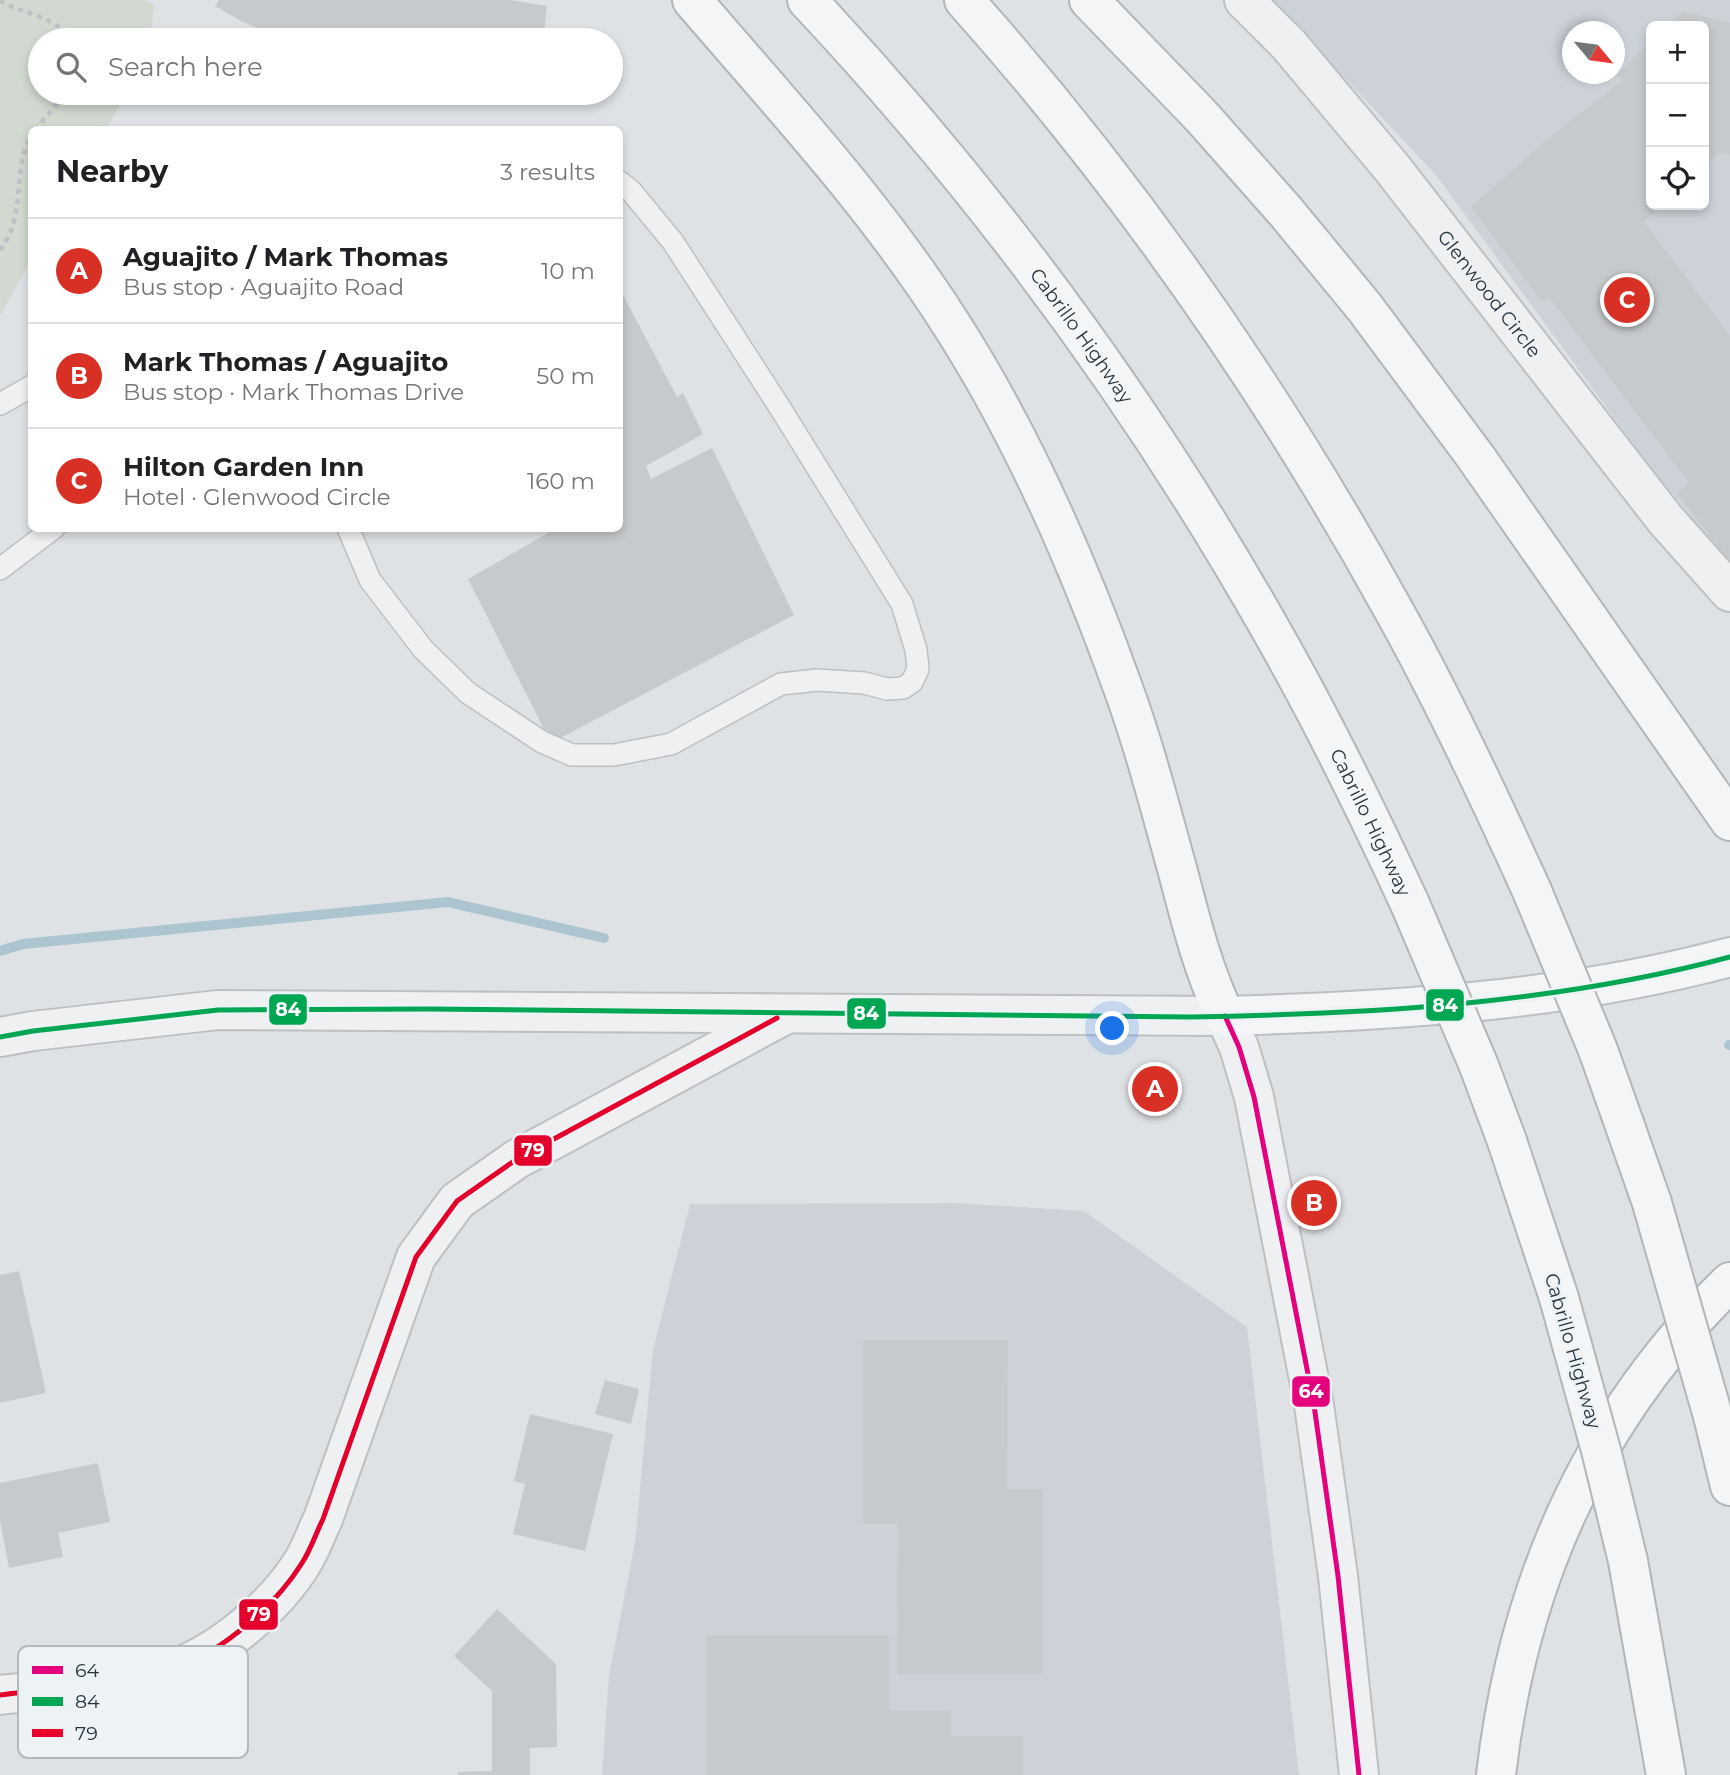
<!DOCTYPE html>
<html lang="en">
<head>
<meta charset="utf-8">
<style>
  :root { --surface:#fff; --page:#f6f6f6; --text:#202124; --muted:#757577; --line:#e0e0e0; --accent:#d93025 }
  body { margin:0; font-family:Montserrat,sans-serif; background:var(--page); color:var(--text) }
  .controls { position:absolute; right:21px; top:21px; display:grid; overflow:hidden; border-radius:10px; box-shadow:0 4px 10px #0003 }
  .controls button { width:63px; height:63px; display:grid; place-items:center; padding:0; border:0; border-bottom:2px solid var(--line); background:var(--surface); color:var(--text); font:35px sans-serif }
  .compass { position:absolute; left:1562px; top:21px; width:63px; height:63px; border-radius:50%; background:var(--surface); box-shadow:0 4px 10px #0003; rotate:119deg }
  .you { position:absolute; left:1113px; top:1029px; width:24px; height:24px; margin:-18px; border:5px solid #fff; border-radius:50%; background:#1a73e8; box-shadow:0 0 0 10px #1a73e833 }
  .badge { display:grid; place-items:center; width:46px; height:46px; border-radius:50%; background:var(--accent); color:#fff; font-size:23px; font-weight:700 }
  .pin { position:absolute; translate:-50% -50%; border:4px solid #fff; box-shadow:0 2px 7px #0006 }
  .list { margin:0; padding:0; list-style:none }
  h2 { display:flex; justify-content:space-between; align-items:center; height:91px; margin:0; padding:0 28px; font-size:30px }
  h2 small { font-size:23px; font-weight:400; color:var(--muted) }
  .list li { display:grid; grid-template-columns:46px 1fr auto; gap:21px; align-items:center; box-sizing:border-box; height:105px; padding:0 28px; border-top:2px solid var(--line) }
  .list b { display:block; font-size:26px; white-space:nowrap }
  .list p { margin:0; font-size:23px; white-space:nowrap; color:var(--muted) }
  .list em { font-size:23px; font-style:normal; color:var(--muted) }
  .icon { flex:none; width:38px; height:38px; fill:none; stroke:currentColor; stroke-width:2; stroke-linecap:round; stroke-linejoin:round }
  .map { position:relative; flex:none; width:1730px; height:1775px; overflow:hidden }
  .search { position:absolute; background:var(--surface); box-shadow:0 4px 10px #0003; left:28px; top:28px; width:595px; height:77px; display:flex; align-items:center; gap:18px; box-sizing:border-box; padding:0 24px; border-radius:38px; color:var(--muted); font-size:26px }
  .panel { position:absolute; background:var(--surface); box-shadow:0 4px 10px #0003; left:28px; top:126px; width:595px; height:406px; border-radius:10px }
  .map>svg:first-child { display:block }
</style>
</head>
<body>
<div class="map">
<svg width="1730" height="1775" viewBox="0 0 1730 1775">
  <rect width="100%" height="100%" fill="#dfe2e5"/>
  <path fill="#cdd2d9" fill-rule="evenodd" d="M1271,0h459v565l-91,-113 -203,-277zM1651,26h53v179h-53zM1572,32h42v42h-42z
    M956,1203l128,8 163,116 52,448h-697l7,-100 26,-132 18,-193 37,-146z"/>
  <path fill="#d1d9d0" d="M0,0h145l9,5 -4,35h-110v53h87l-21,36 -74,1 -1,131 -31,55z"/>
  <g fill="none" stroke-linecap="round" stroke-linejoin="round">
    <path stroke="#adc4d1" stroke-width="10" d="M0,951l23,-7 425,-42 156,36
      M1729,1045h1"/>
  </g>
  <path fill="#c7cacd" d="M219,0h291l37,6 -4,34h-258l-44,-19 -26,-15z
    M1683,11l47,12v132l-11,-3 -15,14v-140h-37z
    M1651,41v164h12l-19,17 86,113v226l-53,-68 12,-10 -140,-186 -7,5 -71,-95 80,-71 71,-55 -6,-6z
    M458,93h44l-1,9 -43,-8z
    M620,289l57,108 6,-4 20,41 -57,32 5,13 61,-31 82,167 -243,128 -83,-164 89,-51h63v-46l3,-2 -3,-6z
    M19,1271l27,122 -46,10v-128z
    M863,1340h145l-1,149h36l-1,185h-145l1,-150h-35z
    M605,1380l34,9 -8,35 -36,-10z
    M530,1414l83,20 -28,117 -72,-17 12,-50 -11,-3z
    M98,1463l12,59 -52,11 5,24 -54,11 -9,-48v-37z
    M497,1609l59,55 1,83 -27,1v27h-72v-3l34,-1v-80l-38,-35z
    M707,1635h182v76h62v25h72v39h-316z"/>
  <g fill="none" stroke-linecap="round" stroke-linejoin="round">
    <defs>
      <path id="service" d="M0,404l32,-18
        M348,528l22,52 53,69 45,44 74,49 30,13h42l57,-11 110,-60 36,-4 47,3 23,6 16,-1 9,-6 6,-13 -2,-19 -14,-46 -125,-201 -104,-161 -42,-51 -11,-9
        M0,569l54,-41"/>
      <g id="minor">
        <path id="s1" d="M1244,0l45,45 103,123 273,351 65,73"/>
        <path d="M0,1695c54,-7 125,-8 176,-27 47,-17 100,-63 126,-105 9,-14 14,-30 21,-44l93,-262 41,-56 60,-42 269,-145"/>
      </g>
      <path id="tertiary" d="M0,1037l33,-6 185,-21 1007,6 14,31 15,50 60,308 24,171 21,199"/>
      <path id="primary" d="M1225,1016c170,-5 340,-15 505,-59"/>
      <g id="motorway">
        <path d="M692,0c90,105 185,207 259,324 70,109 128,241 172,364 22,60 38,123 55,184 13,50 25,98 47,144"/>
        <path id="s2" d="M807,0c179,191 335,402 464,630 51,89 96,181 139,274"/>
        <path d="M964,0c165,185 309,392 429,609 51,91 96,187 139,282"/>
        <path d="M1089,0l113,117 84,95 79,96 110,148 255,365"/>
        <path d="M1625,1126l27,77"/>
        <path d="M1507,1141l52,157"/>
        <path d="M1713,1416l17,70"/>
        <path d="M1628,1561l38,214"/>
        <path d="M1496,1775c22,-191 95,-358 234,-493"/>
      </g>
    </defs>
    <use href="#service" stroke="#bdc0c3" stroke-width="24"/>
    <use href="#minor" stroke="#bdc0c3" stroke-width="42"/>
    <use href="#tertiary" stroke="#bdc0c3" stroke-width="42"/>
    <use href="#primary" stroke="#bbbfc3" stroke-width="42"/>
    <use href="#motorway" stroke="#b1b6ba" stroke-width="42"/>
    <path stroke="#bfc2c5" stroke-width="4.5" stroke-dasharray="5 5" stroke-linecap="butt" d="M0,1c18,11 63,18 70,39
      M35,130l21,-25 6,-12
      M0,250c28,-35 10,-79 32,-115"/>
    <use href="#service" stroke="#eff0f2" stroke-width="21"/>
    <use href="#minor" stroke="#eff0f2" stroke-width="38"/>
    <use href="#tertiary" stroke="#eff0f2" stroke-width="38"/>
    <use href="#primary" stroke="#f3f5f6" stroke-width="38"/>
    <use href="#motorway" stroke="#f3f5f6" stroke-width="38"/>
    <defs>
      <path id="motorway-bridge" d="M1532,891l66,159 27,76
        M1410,904l69,162 28,75
        M1652,1203l61,213
        M1559,1298l43,156 26,107"/>
    </defs>
    <use href="#motorway-bridge" stroke="#b1b6ba" stroke-width="42" stroke-linecap="butt"/>
    <use href="#motorway-bridge" stroke="#f3f5f6" stroke-width="38"/>
    <defs>
      <path id="bus-1" d="M1225,1016l14,31 15,50 60,308 24,171 21,199"/>
      <path id="bus-2" d="M0,1037l33,-6 185,-21 210,-1 762,8c181,-3 365,-13 540,-60"/>
      <path id="bus-3" d="M0,1695c54,-7 125,-8 176,-27 47,-17 100,-63 126,-105 9,-14 14,-30 21,-44l93,-262 41,-56 60,-42 260,-141"/>
    </defs>
    <use href="#bus-1" stroke="#edf2f5" stroke-width="10"/>
    <use href="#bus-2" stroke="#edf2f5" stroke-width="10"/>
    <use href="#bus-3" stroke="#edf2f5" stroke-width="10"/>
    <use href="#bus-1" stroke="#e5007d" stroke-width="5"/>
    <use href="#bus-2" stroke="#00a651" stroke-width="5"/>
    <use href="#bus-3" stroke="#e4002b" stroke-width="5"/>
  </g>
  <g text-anchor="middle" dominant-baseline="central" stroke-width="5" stroke-linejoin="round" paint-order="stroke">
    <g font-size="19" fill="#26333e" stroke="#edf2f5">
      <text stroke="none"><textPath href="#s1" startOffset="383">Glenwood Circle</textPath></text>
      <text stroke="none"><textPath href="#s2" startOffset="434">Cabrillo Highway</textPath></text>
      <text stroke="none"><textPath href="#s2" startOffset="1001">Cabrillo Highway</textPath></text>
      <text transform="translate(1573 1351) rotate(74)">Cabrillo Highway</text>
    </g>
  </g>
  <rect x="18" y="1646" width="230" height="112" rx="10" fill="#edf2f5" stroke="#b1b9be" stroke-width="2"/>
  <rect x="32" y="1666" width="31" height="8" fill="#e5007d"/>
  <rect x="32" y="1697" width="31" height="9" fill="#00a651"/>
  <rect x="32" y="1729" width="31" height="8" fill="#e4002b"/>
  <g font-size="19" fill="#26333e">
    <text x="75" y="1677">64</text>
    <text x="75" y="1708">84</text>
    <text x="75" y="1740">79</text>
  </g>
  <g stroke="#edf2f5" stroke-width="2.5">
    <rect x="1425" y="988" width="40" height="34" rx="7" fill="#00a651"/>
    <rect x="268" y="993" width="40" height="33" rx="7" fill="#00a651"/>
    <rect x="846" y="997" width="41" height="33" rx="7" fill="#00a651"/>
    <rect x="513" y="1134" width="40" height="33" rx="7" fill="#e4002b"/>
    <rect x="1291" y="1375" width="40" height="33" rx="7" fill="#e5007d"/>
    <rect x="238" y="1598" width="41" height="33" rx="7" fill="#e4002b"/>
  </g>
  <g font-size="19" text-anchor="middle" font-weight="bold" fill="#fff">
    <text x="1445" y="1012">84</text>
    <text x="288" y="1016">84</text>
    <text x="866" y="1020">84</text>
    <text x="533" y="1157">79</text>
    <text x="1311" y="1398">64</text>
    <text x="259" y="1621">79</text>
  </g>
</svg>
<div class="controls">
<button>+</button>
<button>−</button>
<button><svg class="icon" aria-label="locate" viewBox="0 0 24 24"><circle cx="12" cy="12" r="6"/><path d="M12 2v4M12 18v4M2 12h4M18 12h4"/></svg></button>
</div>
<svg class="compass" viewBox="-18 -18 36 36"><path d="M0-13l5 13h-10z" fill="#e53935"/><path d="M0 13l5-13h-10z" fill="#757577"/></svg>
<div class="you"></div>
<div class="pin badge" style="left:1155px;top:1089px">A</div>
<div class="pin badge" style="left:1314px;top:1203px">B</div>
<div class="pin badge" style="left:1627px;top:300px">C</div>
<div class="search"><svg class="icon" aria-label="search" viewBox="0 0 24 24"><circle cx="10" cy="10" r="6"/><path d="M15 15l6 6"/></svg>Search here</div>
<section class="panel">
<h2>Nearby<small>3 results</small></h2>
<ul class="list">
<li><span class="badge">A</span><div><b>Aguajito / Mark Thomas</b><p>Bus stop · Aguajito Road</p></div><em>10 m</em></li>
<li><span class="badge">B</span><div><b>Mark Thomas / Aguajito</b><p>Bus stop · Mark Thomas Drive</p></div><em>50 m</em></li>
<li><span class="badge">C</span><div><b>Hilton Garden Inn</b><p>Hotel · Glenwood Circle</p></div><em>160 m</em></li>
</ul>
</section>
</div>
</body>
</html>
